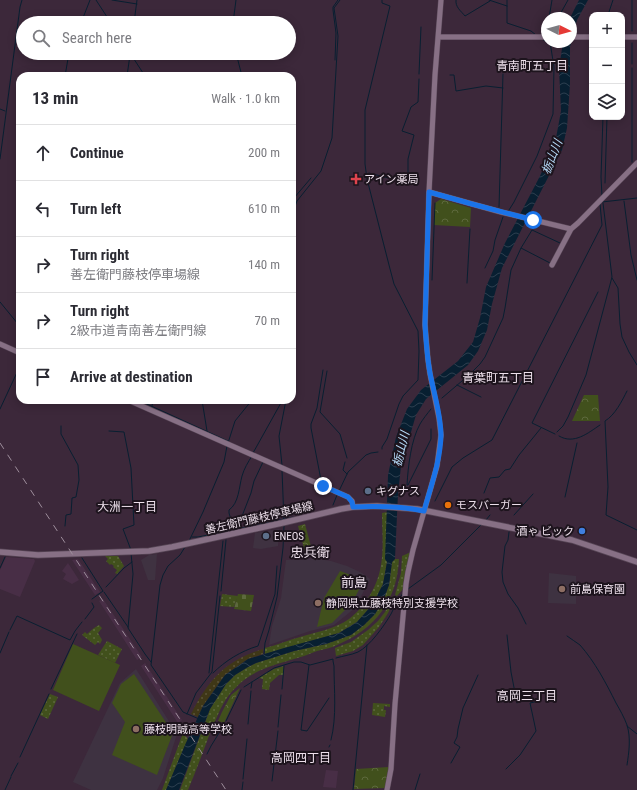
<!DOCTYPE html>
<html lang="en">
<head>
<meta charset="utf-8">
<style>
  :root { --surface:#fff; --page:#f7f7f7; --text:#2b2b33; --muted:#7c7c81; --line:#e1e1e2 }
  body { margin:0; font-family:"Roboto Condensed","Noto Sans JP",sans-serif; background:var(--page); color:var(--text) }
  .controls { position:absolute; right:12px; top:12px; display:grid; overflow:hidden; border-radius:8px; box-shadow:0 2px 10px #0003 }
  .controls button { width:36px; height:36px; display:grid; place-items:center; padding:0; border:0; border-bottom:1px solid var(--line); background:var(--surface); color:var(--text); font:20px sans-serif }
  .compass { position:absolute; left:541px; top:12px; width:36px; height:36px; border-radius:50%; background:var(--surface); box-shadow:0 2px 10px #0003; rotate:96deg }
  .stop { position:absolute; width:12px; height:12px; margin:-9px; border:3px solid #1a73e8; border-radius:50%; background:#fff }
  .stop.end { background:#1a73e8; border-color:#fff; box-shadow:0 1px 4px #0008 }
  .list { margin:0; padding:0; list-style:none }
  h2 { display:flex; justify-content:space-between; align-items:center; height:52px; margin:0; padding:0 16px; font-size:17px }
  h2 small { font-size:13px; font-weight:400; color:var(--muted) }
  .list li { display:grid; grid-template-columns:26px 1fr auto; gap:12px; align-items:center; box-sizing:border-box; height:56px; padding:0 16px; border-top:1px solid var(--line) }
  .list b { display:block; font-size:15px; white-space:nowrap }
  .list p { margin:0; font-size:13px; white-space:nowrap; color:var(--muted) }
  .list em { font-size:13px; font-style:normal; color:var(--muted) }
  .icon { flex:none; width:22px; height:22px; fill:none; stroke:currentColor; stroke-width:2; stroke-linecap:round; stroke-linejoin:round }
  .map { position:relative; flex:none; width:637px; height:790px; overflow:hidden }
  .search { position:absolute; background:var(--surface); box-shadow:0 2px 10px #0003; left:16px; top:16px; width:280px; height:44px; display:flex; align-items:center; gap:10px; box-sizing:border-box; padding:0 14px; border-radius:22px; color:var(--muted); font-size:15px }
  .panel { position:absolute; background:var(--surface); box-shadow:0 2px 10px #0003; left:16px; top:72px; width:280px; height:332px; border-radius:12px }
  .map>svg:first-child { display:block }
</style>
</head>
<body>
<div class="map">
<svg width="637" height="790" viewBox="0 0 637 790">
  <defs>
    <pattern id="grass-dots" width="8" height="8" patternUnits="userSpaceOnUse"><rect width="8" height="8" fill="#41501c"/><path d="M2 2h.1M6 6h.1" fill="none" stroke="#5d693d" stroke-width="1.8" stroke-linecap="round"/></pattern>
    <pattern id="sand-dots" width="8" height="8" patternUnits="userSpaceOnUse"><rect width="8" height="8" fill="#3f3717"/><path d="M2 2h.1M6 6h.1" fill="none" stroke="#5b5439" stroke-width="1.8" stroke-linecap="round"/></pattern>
    <pattern id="cemetery-stones" width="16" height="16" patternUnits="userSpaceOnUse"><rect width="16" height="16" fill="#41501c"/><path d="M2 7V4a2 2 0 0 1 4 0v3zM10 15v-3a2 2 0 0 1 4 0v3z" fill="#5d693d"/></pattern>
    <pattern id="park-crowns" width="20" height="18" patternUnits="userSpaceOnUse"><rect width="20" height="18" fill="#41501c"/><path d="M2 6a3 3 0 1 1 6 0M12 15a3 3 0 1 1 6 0" fill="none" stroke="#5d693d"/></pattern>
    <pattern id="water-waves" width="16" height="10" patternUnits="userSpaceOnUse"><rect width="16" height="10" fill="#081f31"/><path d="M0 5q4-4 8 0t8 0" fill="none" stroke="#2c3f4f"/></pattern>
  </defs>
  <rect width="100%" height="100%" fill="#3c283a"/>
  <path fill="#3f3241" d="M279,529l-1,17 -17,3 -8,-1 2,-15z
    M157,554l-2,26h-7l-7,-20 8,-5z"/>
  <path fill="#482e46" d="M6,557l28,2 1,2 -15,36 -20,-8v-19z
    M78,559l22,33 -5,3 -23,-35z
    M68,563l11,17 -7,4 -9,-5 3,-5 -4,-3z
    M103,599l39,58 -5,3 -38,-59z
    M145,663l37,57 -4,3 -37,-57z
    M326,770l12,1 -2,17 -13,-1z"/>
  <path fill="#3e3241" d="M313,558l18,3 16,5 15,7 8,6 -15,29 -21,17 -24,6 -41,14 3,-19 9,-28 5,-38h14z
    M549,573l27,3v28l-28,-1z
    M136,669l41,65 -14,44 -6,12h-66l-18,-8 47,-99z"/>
  <path fill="url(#grass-dots)" d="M387,512v50l-4,22 -10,20 -16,18 -18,11 -74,21v-6c12,-3 24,-8 35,-11 16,-5 35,-8 49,-18 17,-13 29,-34 32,-54 3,-17 1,-35 1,-52z
    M411,552l-7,27 -1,10 -6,7 -2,-1 6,-22 1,-17z
    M105,556h13l6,10 -7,8 -2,-1 2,-3 -4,-3 1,-1 -3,-2 -1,1 -4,-4 2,-2z
    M395,559h4c-2,42 -24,70 -62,86 -6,3 -13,4 -20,6 -8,3 -15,6 -23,8 -17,5 -36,10 -50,21 -5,4 -11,10 -15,15 -9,12 -13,25 -19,38 -7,19 -14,38 -22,57h-8l30,-81 16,-25 9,-9 13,-8 8,-4 38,-12 32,-7 25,-9 13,-10 11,-11 8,-13 6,-16 3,-23z
    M222,594l16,2 -4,11 -14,-1z
    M393,596l3,1 -8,16 -9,14 -16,18 -10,6 -17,5 -1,-8 16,-6 17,-12 10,-9 7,-9z
    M99,625l3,3 -4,5 4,7 -2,4 -2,-2 -3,3 -13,-10 3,-3 2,2 7,-6z
    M107,641l15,8 -7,14 -17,-8z
    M284,666l-1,9h-4l-9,8 -1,7 -7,-1 1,-10 -4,-1 15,-9z
    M50,694l8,3 -10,22 -8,-4z
    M373,703l17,1v3l-6,-1v4h2l-1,7 -13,-2z
    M183,733l5,6 -22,51h-4z"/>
  <path fill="url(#sand-dots)" d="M263,649v5l-15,5 -23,16 -22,31 -5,11 -7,-3c17,-34 35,-54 72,-65z"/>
  <path fill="url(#cemetery-stones)" d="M238,594l16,1 -3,16 -17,-2z"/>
  <path fill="url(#park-crowns)" d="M441,199l30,9 -1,19 -36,-2 1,-22z
    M584,395h14l2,26h-28z
    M305,524l8,30 -7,2 -8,-30z
    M240,688l-16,35 -6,-2 4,-9 9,-17z
    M389,767l-4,21 -31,1 2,-20z"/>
  <path fill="#41501c" d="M340,571l24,9 -12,23 -20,20 -15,4 7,-29z
    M73,644l47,21 -21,46 -46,-21z
    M134,674l39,59 -16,42 -45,-20 13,-33 -13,-19 9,-19z"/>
  <path fill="url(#water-waves)" d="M579,0h9l-11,20 -7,27v37l-3,44 -5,22 -60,118 -10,36 -5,26 -9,21 -10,14 -42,34 -10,16 -15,51 -3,28 -3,65 -3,3 -3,23 -6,16 -8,13 -11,11 -13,10 -25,9 -32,7 -38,12 -8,4 -13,8 -9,9 -16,25 -31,81h-13l19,-45 18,-39 22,-31 23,-16 36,-11 55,-15 18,-11 16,-18 10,-20 4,-22 -2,-3 3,-84 8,-38 11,-28 14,-19 37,-29 15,-19 7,-24 6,-31 19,-44 35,-67 16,-38 5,-27 -2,-43 4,-26h8v-24h-1z"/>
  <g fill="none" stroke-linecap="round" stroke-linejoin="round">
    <path stroke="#081f31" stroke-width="1" d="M96,0l15,23
      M112,0l25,4
      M382,0v3l8,3 -25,104v54l2,15 22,86 5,19 24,47 1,20 -1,29 -15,16 -4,8 -12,35 -5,8v2
      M456,0c-1,7 5,11 9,16l25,-15
      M489,0l18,6
      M507,0v23l24,8 5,4
      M608,15l5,-15
      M549,18l3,-18
      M558,18l10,-18
      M81,23l9,-23
      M134,23l3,-23
      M233,23l3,-23
      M22,28h1
      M632,31v-31
      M542,39l5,3
      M551,42l11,1
      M130,53l15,23
      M236,53l6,23
      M335,60l1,-27 -3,-23v-3l5,-7
      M632,64v-21
      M419,74l2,-47
      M450,75h4l2,16 30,-5 17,2
      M65,76l4,-23
      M127,76l3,-21
      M0,109l5,2
      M0,159l20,-152 2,-7
      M632,162v-94
      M369,173l39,10v-24l6,-24 -12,-4 9,-24 7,-5 1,-23
      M605,183l2,-66
      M602,196l-1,-19 2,-60
      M624,201l7,54 6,25
      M292,204l2,-6 17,-20
      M499,207l4,-133
      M509,210l5,-8 23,-46 16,-42 1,-47 -4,-25
      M292,247l2,-38 3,-8 24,-30 11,-33 6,-102 -4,-28 6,-8
      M521,248l11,-18 28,13
      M485,268l8,-17 2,-11 8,-23
      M612,278l6,10 2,36 2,13 7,15 8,13
      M432,280l3,-77
      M467,283l3,-54
      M0,302l18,22 2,8
      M292,354v11
      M327,371l-7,41 20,22 7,24
      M457,385l24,12
      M627,391c-5,10 -12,24 -22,30l3,66 -2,28 31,15
      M442,398l27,-23 11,-11 5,-7 18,-39 2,-10 6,-38 10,-22 29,15
      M138,400l90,41
      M202,400l5,31
      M152,406l1,-5 5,-1
      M0,409l20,-43
      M431,409c-4,5 -8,10 -11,15 -9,16 -12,43 -13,61h1l23,-46v-10
      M61,426v8l17,31 1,15 -3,17 -4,1 -1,16 -5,1 -1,11
      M109,431l15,1 7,36 3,57 -11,4 8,21
      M557,432l6,-6 5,-9 18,-42 26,-98 -9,-74
      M555,434l-23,-11 66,-131
      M559,436c15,9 29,-3 41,-11
      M228,443l7,-22 17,-21
      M253,453l29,-52
      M345,462l-2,8 4,4
      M282,465l-3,-29 7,-36
      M282,470l2,51
      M321,480l-10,-52v-4l6,-16 6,-38
      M339,491l9,-19 18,-17 5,-2 7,-1
      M484,493l6,-15 9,-1 6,-7 5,-1 9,-14 22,-27
      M565,497l12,-54
      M435,501l17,-34 11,-9 29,-18 110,-215 -2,-21 2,-2 35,-4
      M333,505l4,-10
      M514,515l19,-21
      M486,520l4,-5
      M237,529l56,-12
      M234,530l-5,-17v-3c10,-7 10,-23 13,-34 2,-7 6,-14 10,-20
      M509,532l-1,8 -3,6 -3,26 1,10 5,12 10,14 8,16
      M192,537h6l39,-8 14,-36 3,-12 9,-19
      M189,541l14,-29 21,-50 3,-16
      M185,547l-5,8 -12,11 -5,9 -3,10 -9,80 32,47 16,7
      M131,553l2,21 -5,54 17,26 6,8
      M82,558l21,33 -11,8
      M0,568l5,-11
      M106,587l18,-19 8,-6
      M408,589l33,-24 40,-40
      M221,591l5,-51
      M104,592l24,35
      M85,619l9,-12 -2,-4
      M10,630l7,-14 53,24 5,-9 7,-9
      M507,635l4,37 6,31
      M567,636c4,3 9,6 13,9 15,17 26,38 36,58 4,7 8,14 11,22 4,13 2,27 0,40
      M0,653l9,-21
      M264,654l1,-11 4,-13 8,-33 6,-49 1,-22
      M336,658c7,-2 15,-3 22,-6 12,-6 26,-26 33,-38 4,-8 7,-15 13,-22
      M309,665l-8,65 6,1 22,-33
      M209,673l14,-132
      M213,673c12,-12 28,-22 45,-27l17,-52 2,-28
      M244,687l30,-19 20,-6h7l9,3 23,-6v2l1,5c0,24 3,50 -3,74
      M251,688l1,-6
      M51,689l26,-55
      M282,689l2,-23
      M187,714l9,-21 16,-21 8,-76
      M226,721l15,-31
      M248,724l3,-33
      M627,726l10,8
      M278,727l3,-32
      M329,747l1,-2
      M207,754l4,-8 13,-21
      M20,757l29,-63
      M451,763l9,-16 -6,-4 3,-6 1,-8 5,-21 15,-33
      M506,769l14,-14 16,-24 -6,-28 9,-2
      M11,776l7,-13
      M243,779l4,-40
      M272,781l6,-50
      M5,790l6,-13
      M242,790l1,-8
      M353,790l14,-145
      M415,790l5,-16"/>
    <defs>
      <path id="tertiary" d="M438,37h109
        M571,37h21
        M622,37h15
        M429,192l72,20 70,17
        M552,265l19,-36 7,-6 59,-60
        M0,344l20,9
        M128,400l220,97 4,4 1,6
        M387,790l4,-21 4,-65 11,-120 2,-12 5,-22 24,-84 4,-31 -2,-17 -9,-44 -2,-14 -3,-35 4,-133 6,-117 6,-75"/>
      <path id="secondary" d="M0,552l38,3 111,-4 23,-4 110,-24 59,-14 12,-2 24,-1 40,3 155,31 65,22"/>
    </defs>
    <use href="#tertiary" stroke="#574656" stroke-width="6"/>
    <use href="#secondary" stroke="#574656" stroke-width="7"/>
    <use href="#tertiary" stroke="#877085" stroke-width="5"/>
    <use href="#secondary" stroke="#877085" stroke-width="5.5"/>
    <path stroke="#9e8e9c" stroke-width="1" stroke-dasharray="7 7" stroke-linecap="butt" d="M0,443l226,347"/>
  </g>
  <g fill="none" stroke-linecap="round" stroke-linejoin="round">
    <path stroke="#1a73e8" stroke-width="5" d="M323,486l25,11 4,5 1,5c24,-1 47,-1 71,4 7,-25 16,-49 17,-75 0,-21 -7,-42 -11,-63 -3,-16 -4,-32 -5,-49l4,-132 43,12 61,16"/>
  </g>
  <path fill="#e0444e" stroke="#1d141d" stroke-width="1.5" d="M354 173h4v4h4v4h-4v4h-4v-4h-4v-4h4z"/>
  <g fill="#5c6f8a" stroke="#1d141d" stroke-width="1.5">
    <circle cx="368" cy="491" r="4"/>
    <circle cx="266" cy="536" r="4"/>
  </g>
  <circle fill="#e8710a" stroke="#1d141d" stroke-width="1.5" cx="448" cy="505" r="4"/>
  <circle fill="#3f7fe0" stroke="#1d141d" stroke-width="1.5" cx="582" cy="531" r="4"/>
  <g fill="#8d6e63" stroke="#1d141d" stroke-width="1.5">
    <circle cx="562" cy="589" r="4"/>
    <circle cx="318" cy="603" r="4"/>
    <circle cx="136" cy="729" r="4"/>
  </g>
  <g text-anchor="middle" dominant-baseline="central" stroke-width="4" stroke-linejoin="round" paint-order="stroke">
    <g font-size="11" fill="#ede0eb" stroke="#1d141d" text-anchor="start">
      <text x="364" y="179">アイン薬局</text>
      <text x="376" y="491">キグナス</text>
      <text x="456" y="505">モスバーガー</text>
      <text x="574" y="531" text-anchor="end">酒ゃ ビック</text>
      <text x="274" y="536">ENEOS</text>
      <text x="570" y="589">前島保育園</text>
      <text x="326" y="603">静岡県立藤枝特別支援学校</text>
      <text x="144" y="729">藤枝明誠高等学校</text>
    </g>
    <g font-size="11" fill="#ede0eb" stroke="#1d141d">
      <text transform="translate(259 518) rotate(-13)">善左衛門藤枝停車場線</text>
    </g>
    <g font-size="12" fill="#ede0eb" stroke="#1d141d">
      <text x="532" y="66">青南町五丁目</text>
      <text x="498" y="378">青葉町五丁目</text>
      <text x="127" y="507">大洲一丁目</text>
      <text x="527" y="696">高岡三丁目</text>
      <text x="301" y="758">高岡四丁目</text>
    </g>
    <g font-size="12" font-style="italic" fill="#b6dbf9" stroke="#1d141d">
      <text transform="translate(552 157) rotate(-69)">栃山川</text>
      <text transform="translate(401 449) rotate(-76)">栃山川</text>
    </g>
    <g font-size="13" fill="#ede0eb" stroke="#1d141d">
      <text x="310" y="552">忠兵衛</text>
      <text x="354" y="582">前島</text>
    </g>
  </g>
</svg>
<div class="controls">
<button>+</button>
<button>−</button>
<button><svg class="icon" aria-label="layers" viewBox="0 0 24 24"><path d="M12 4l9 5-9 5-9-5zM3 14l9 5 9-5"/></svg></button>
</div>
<svg class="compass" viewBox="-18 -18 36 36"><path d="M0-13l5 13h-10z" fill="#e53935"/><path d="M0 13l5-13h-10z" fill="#7c7c81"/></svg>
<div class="stop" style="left:533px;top:220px"></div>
<div class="stop end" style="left:323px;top:486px"></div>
<div class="search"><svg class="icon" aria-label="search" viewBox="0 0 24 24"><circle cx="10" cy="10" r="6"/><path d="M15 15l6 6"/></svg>Search here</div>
<section class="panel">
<h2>13 min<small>Walk · 1.0 km</small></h2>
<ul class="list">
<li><svg class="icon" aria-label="ahead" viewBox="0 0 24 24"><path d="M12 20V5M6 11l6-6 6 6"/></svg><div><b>Continue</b></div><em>200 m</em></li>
<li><svg class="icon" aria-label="left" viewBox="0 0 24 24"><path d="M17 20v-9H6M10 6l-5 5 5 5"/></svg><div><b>Turn left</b></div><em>610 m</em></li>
<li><svg class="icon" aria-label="right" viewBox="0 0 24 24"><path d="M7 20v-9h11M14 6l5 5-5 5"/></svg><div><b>Turn right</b><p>善左衛門藤枝停車場線</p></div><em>140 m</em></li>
<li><svg class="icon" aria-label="right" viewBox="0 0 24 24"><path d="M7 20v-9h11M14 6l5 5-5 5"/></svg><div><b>Turn right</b><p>2級市道青南善左衛門線</p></div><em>70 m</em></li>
<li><svg class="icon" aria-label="arrive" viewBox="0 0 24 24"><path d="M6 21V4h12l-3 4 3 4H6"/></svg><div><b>Arrive at destination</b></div></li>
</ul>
</section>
</div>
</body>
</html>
